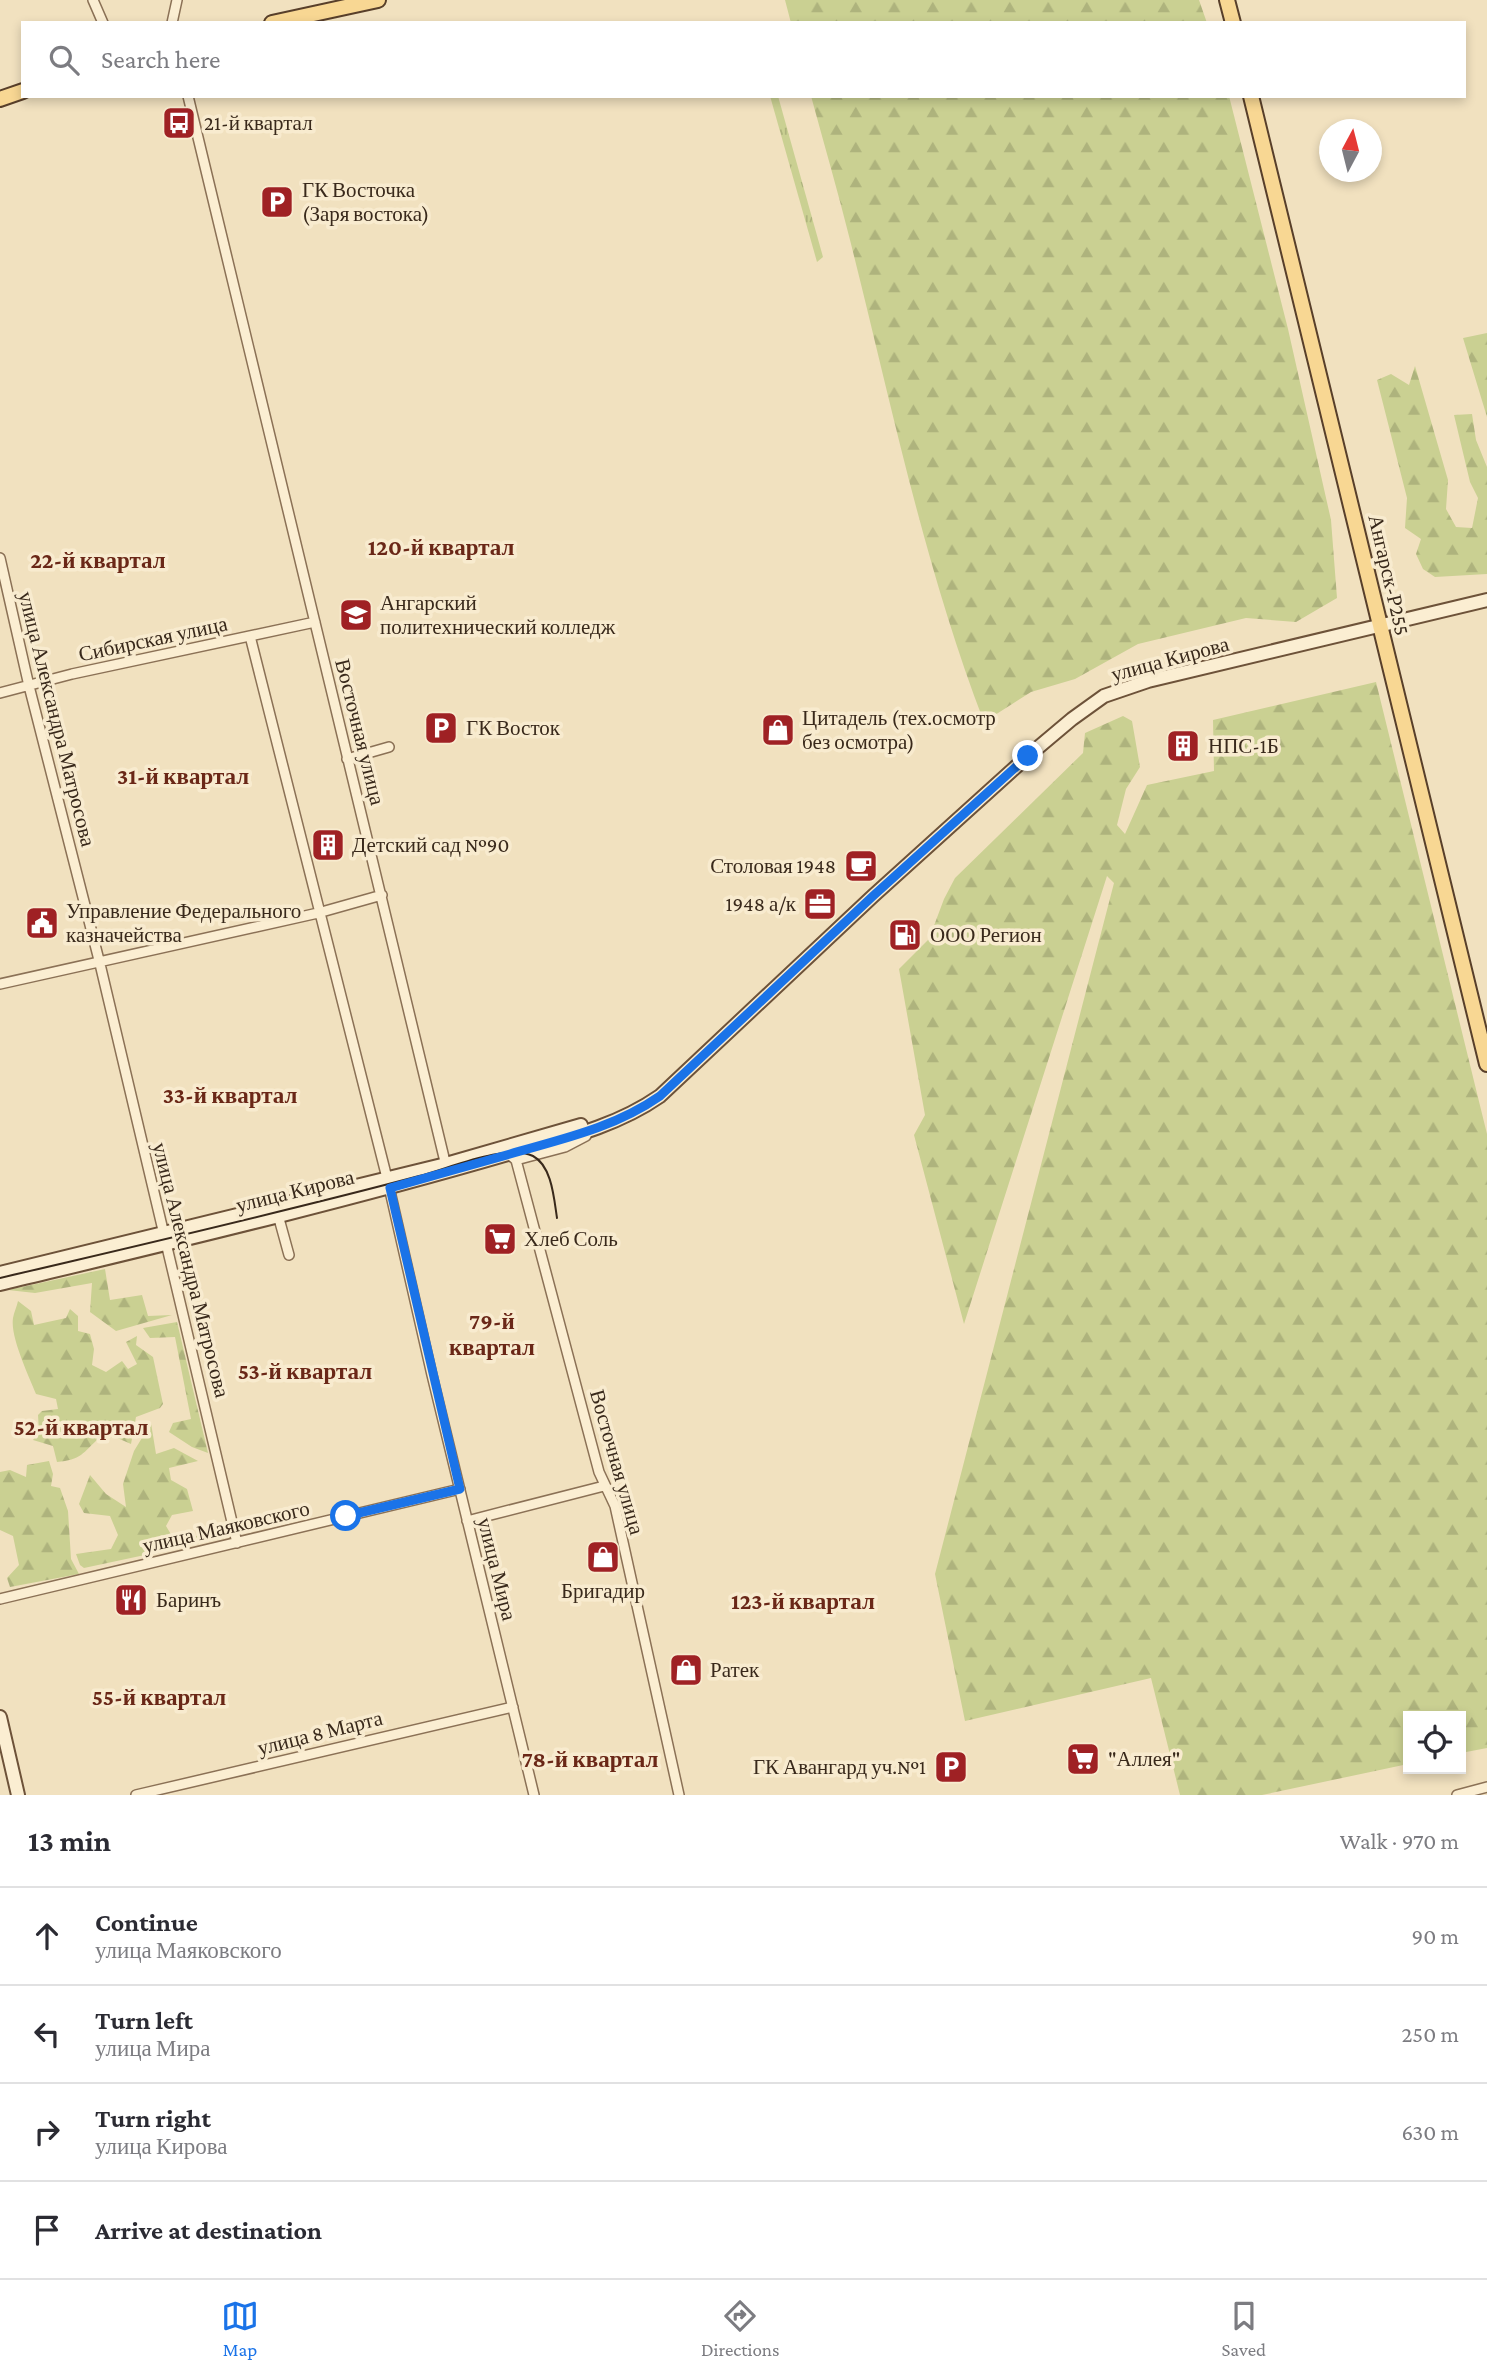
<!DOCTYPE html>
<html lang="en">
<head>
<meta charset="utf-8">
<style>
  :root { --surface:#fff; --page:#f7f7f7; --text:#2b2b33; --muted:#7c7c81; --line:#e1e1e2; --accent:#1a73e8 }
  body { margin:0; font-family:"Crimson Pro",serif; background:var(--page); color:var(--text) }
  .controls { position:absolute; right:21px; bottom:21px; display:grid; overflow:hidden; border-radius:0px; box-shadow:0 4px 10px #0003 }
  .controls button { width:63px; height:63px; display:grid; place-items:center; padding:0; border:0; border-bottom:2px solid var(--line); background:var(--surface); color:var(--text); font:35px sans-serif }
  .compass { position:absolute; left:1319px; top:119px; width:63px; height:63px; border-radius:50%; background:var(--surface); box-shadow:0 4px 10px #0003; rotate:7deg }
  .stop { position:absolute; width:21px; height:21px; margin:-16px; border:5px solid #1a73e8; border-radius:50%; background:#fff }
  .stop.end { background:#1a73e8; border-color:#fff; box-shadow:0 2px 7px #0008 }
  .list { margin:0; padding:0; list-style:none }
  h2 { display:flex; justify-content:space-between; align-items:center; height:91px; margin:0; padding:0 28px; font-size:30px }
  h2 small { font-size:23px; font-weight:400; color:var(--muted) }
  .list li { display:grid; grid-template-columns:46px 1fr auto; gap:21px; align-items:center; box-sizing:border-box; height:98px; padding:0 28px; border-top:2px solid var(--line) }
  .list b { display:block; font-size:26px; white-space:nowrap }
  .list p { margin:0; font-size:23px; white-space:nowrap; color:var(--muted) }
  .list em { font-size:23px; font-style:normal; color:var(--muted) }
  .icon { flex:none; width:38px; height:38px; fill:none; stroke:currentColor; stroke-width:2; stroke-linecap:round; stroke-linejoin:round }
  .map { position:relative; flex:none; width:1487px; height:1795px; overflow:hidden }
  .search { position:absolute; background:var(--surface); box-shadow:0 4px 10px #0003; left:21px; right:21px; top:21px; height:77px; display:flex; align-items:center; gap:18px; box-sizing:border-box; padding:0 24px; border-radius:0px; color:var(--muted); font-size:26px }
  .sheet { height:483px; background:var(--surface) }
  nav { display:flex; justify-content:space-around; align-items:center; box-sizing:border-box; height:98px; border-top:2px solid var(--line); background:var(--surface); font-size:19px; color:var(--muted) }
  nav a { display:grid; justify-items:center; gap:4px }
  nav .on { color:var(--accent) }
  .map>svg:first-child { display:block }
</style>
</head>
<body>
<div class="map">
<svg width="1487" height="1795" viewBox="0 0 1487 1795">
  <defs>
    <pattern id="grass-tufts" width="24" height="20" patternUnits="userSpaceOnUse" patternTransform="scale(1.75)"><rect width="24" height="20" fill="#cad092"/><path d="M3 7l-1-3M5 7V3M7 7l1-3M15 17l-1-3M17 17v-4M19 17l1-3" fill="none" stroke="#aeb37d"/></pattern>
    <pattern id="forest-firs" width="22" height="20" patternUnits="userSpaceOnUse" patternTransform="scale(1.75)"><rect width="22" height="20" fill="#cad092"/><path d="M5 1l3.5 6h-7zM16 11l3.5 6h-7z" fill="#aeb37d"/></pattern>
  </defs>
  <rect width="100%" height="100%" fill="#f1e1bf"/>
  <path fill="url(#grass-tufts)" d="M770,96h8l45,161 -6,5z"/>
  <path fill="url(#forest-firs)" d="M785,0h414l8,23h-416z
    M811,96h418l59,233 43,191 6,78 -41,24 -50,-4 -108,26 -63,35 -44,13 -47,30c-60,-156 -93,-320 -134,-482 -12,-48 -26,-96 -39,-144z
    M1487,333v84l-24,-79z
    M1415,366l33,114 -2,29 10,18 16,1 6,-30 -8,-16 -16,-67 18,-1 4,26 11,27v107l-52,3 -12,-8 -7,-15 5,-15 -16,-11 2,-30 -30,-118 14,-6 18,11z
    M1376,682l111,452v614l-26,5v-37h-53v48l-146,31h-82l-29,-117 -186,43 -30,-147 179,-691 -7,-7 -143,448 -50,-189 11,-20 -26,-146 30,-30 15,-40 11,-21 128,-125 2,-20 38,-17 9,5 8,46 -14,22 -9,36 8,9 22,-49 67,-14 -1,-51z
    M105,1269l5,31 32,-5 6,21 24,-1 -56,16 -26,-19 2,-29 -57,10 -27,-3z
    M18,1301l13,10 3,14 32,-7 4,-9 8,7v15l12,3 4,15 -2,16 14,7 16,-11 6,8 9,-5 -11,-22 11,-6 -1,9 17,12 10,47 -3,4 -24,9 -5,27 -16,-7 -16,1c-16,15 -18,22 -42,24l-4,-16 -20,-6 6,-9 -1,-16 4,-4 16,-2 -2,-10 -20,-5c-7,-18 -26,-57 -23,-76 1,-6 4,-12 5,-17z
    M177,1322l31,131 -16,-6 -23,-15 4,-9 18,-4 -16,-82 -25,1 -7,-10z
    M151,1423l5,31 18,-6 24,13 -29,7 2,12 16,9 6,22 -21,4 -6,11 9,15 50,-12 4,8 -145,31 -4,-3 -4,-11 35,-5 7,-14 -8,-19 -26,-3 -5,-9 11,-29 16,19 20,13 -3,-23 11,-33z
    M49,1461l4,13 -2,12 9,2 8,23 3,48 8,15 -69,13 -3,-9 12,-13 -6,-29 -13,-6v-58l10,-2 16,7 1,-12z"/>
  <g fill="none" stroke-linecap="round" stroke-linejoin="round">
    <defs>
      <path id="street" d="M93,0l10,23
        M172,23l5,-23
        M188,96l259,1074
        M0,558l29,128 71,278 137,579
        M250,636l137,542 45,197 102,420
        M0,693l72,-19 243,-52
        M347,759l42,-12
        M0,984l318,-71 64,-18
        M505,1151l11,9 83,312 16,34 64,289
        M516,1160l49,-13 21,-11
        M278,1215l11,40
        M467,1521l137,-35
        M0,1599l460,-110
        M136,1795l377,-88
        M1457,1795l30,-8"/>
      <path id="secondary" d="M0,1273l446,-109 135,-39
        M0,1284c170,-41 340,-81 508,-130 53,-15 106,-26 152,-58l213,-200 155,-140 44,-37 32,-23 44,-15 339,-81
        M0,1717l18,78"/>
      <path id="primary" d="M1227,0l6,23
        M272,23l106,-23
        M1251,96l236,968
        M0,99l23,-8"/>
    </defs>
    <use href="#street" stroke="#8b7156" stroke-width="12"/>
    <use href="#secondary" stroke="#6d5239" stroke-width="16"/>
    <use href="#primary" stroke="#583f2a" stroke-width="18"/>
    <use href="#street" stroke="#fbeed2" stroke-width="9"/>
    <use href="#secondary" stroke="#fbeed2" stroke-width="12"/>
    <use href="#primary" stroke="#f8d793" stroke-width="14"/>
    <path stroke="#39291b" stroke-width="2" d="M0,1278c140,-33 280,-65 419,-102 29,-7 87,-33 114,-20 19,10 21,43 24,62"/>
  </g>
  <g fill="none" stroke-linecap="round" stroke-linejoin="round">
    <path stroke="#1a73e8" stroke-width="9" d="M346,1516l114,-27 -70,-301c40,-11 80,-23 120,-34 52,-15 104,-26 150,-58l213,-200 155,-140"/>
  </g>
  <defs>
    <symbol id="bus-square" viewBox="-11 -11 22 22"><rect x="-9" y="-9" width="18" height="18" rx="4" fill="#9f2124" stroke="#f8ebcf"/><path d="M-5-6H5V4H4V6H2V4H-2V6H-4V4H-5ZM-3.5-4V0h7V-4ZM-3.5 1.2v1.5H-2V1.2ZM2 1.2v1.5H3.5V1.2Z" fill="#fff"/></symbol>
    <symbol id="parking-square" viewBox="-11 -11 22 22"><rect x="-9" y="-9" width="18" height="18" rx="4" fill="#9f2124" stroke="#f8ebcf"/><path d="M-3.5-5.5H1a3.5 3.5 0 0 1 0 7H-1V5.5H-3.5ZM-1-3.4V-.6H.8a1.4 1.4 0 0 0 0-2.8Z" fill="#fff"/></symbol>
    <symbol id="school-square" viewBox="-11 -11 22 22"><rect x="-9" y="-9" width="18" height="18" rx="4" fill="#9f2124" stroke="#f8ebcf"/><path d="M0-5L7-2L0 1L-7-2ZM-4 1L0 2.5L4 1V4Q0 6-4 4Z" fill="#fff"/></symbol>
    <symbol id="shop-square" viewBox="-11 -11 22 22"><rect x="-9" y="-9" width="18" height="18" rx="4" fill="#9f2124" stroke="#f8ebcf"/><path d="M-5-2.5h2.3a2.7 3.5 0 0 1 5.4 0H5L5.5 6h-11ZM-1.5-2.5h3a1.5 2.3 0 0 0-3 0Z" fill="#fff"/></symbol>
    <symbol id="building-square" viewBox="-11 -11 22 22"><rect x="-9" y="-9" width="18" height="18" rx="4" fill="#9f2124" stroke="#f8ebcf"/><path d="M-4-6H4V6H1V3H-1V6H-4ZM-2.5-4.3h1.7v1.8h-1.7ZM.8-4.3h1.7v1.8H.8ZM-2.5-1h1.7V.8h-1.7ZM.8-1h1.7V.8H.8Z" fill="#fff"/></symbol>
    <symbol id="cafe-square" viewBox="-11 -11 22 22"><rect x="-9" y="-9" width="18" height="18" rx="4" fill="#9f2124" stroke="#f8ebcf"/><path d="M-5.5-4.5H6V0H3Q3 3.5 0 3.5H-2.5Q-5.5 3.5-5.5 0ZM3-3.2v2h1.7v-2ZM-6 4.5H4V6H-6Z" fill="#fff"/></symbol>
    <symbol id="office-square" viewBox="-11 -11 22 22"><rect x="-9" y="-9" width="18" height="18" rx="4" fill="#9f2124" stroke="#f8ebcf"/><path d="M-6-3h4V-5.5h4V-3h4V5H-6ZM-1-4.5V-3h2v-1.5ZM-6 0V1H6V0Z" fill="#fff"/></symbol>
    <symbol id="civic-square" viewBox="-11 -11 22 22"><rect x="-9" y="-9" width="18" height="18" rx="4" fill="#9f2124" stroke="#f8ebcf"/><path d="M-.6-6.5H3V-4.5H.6V-3L4-1V1h2V6H-6V1h2V-1L-.6-3ZM-1.2 2.5V6h2.4V2.5Z" fill="#fff"/></symbol>
    <symbol id="fuel-square" viewBox="-11 -11 22 22"><rect x="-9" y="-9" width="18" height="18" rx="4" fill="#9f2124" stroke="#f8ebcf"/><path d="M-5.5-6h7V0h2V4h1.3V-2.5L3-4.5l.8-.8L6-3V5H2.5V1h-1V6h-7ZM-4.2-4.7v3.2H.2V-4.7Z" fill="#fff"/></symbol>
    <symbol id="supermarket-square" viewBox="-11 -11 22 22"><rect x="-9" y="-9" width="18" height="18" rx="4" fill="#9f2124" stroke="#f8ebcf"/><path d="M-6-5.5h2.5l.6 2H6L4.5 2H-2.5L-4.4-4H-6ZM-1.5 3.2a1.3 1.3 0 1 0 .1 0ZM3 3.2a1.3 1.3 0 1 0 .1 0Z" fill="#fff"/></symbol>
    <symbol id="restaurant-square" viewBox="-11 -11 22 22"><rect x="-9" y="-9" width="18" height="18" rx="4" fill="#9f2124" stroke="#f8ebcf"/><path d="M-5-6h1v4h1v-4h1v4h1v-4h1v5L-1.5 .5V6h-2V.5L-5-1ZM5-6V6H3V1.5H1.5Q1.5-4 5-6Z" fill="#fff"/></symbol>
  </defs>
  <g fill-rule="evenodd">
    <use href="#bus-square" x="160" y="104" width="38" height="38"/>
    <use href="#parking-square" x="258" y="183" width="38" height="38"/>
    <use href="#school-square" x="337" y="596" width="38" height="38"/>
    <use href="#parking-square" x="422" y="709" width="38" height="38"/>
    <use href="#shop-square" x="759" y="711" width="38" height="38"/>
    <use href="#building-square" x="1164" y="727" width="38" height="38"/>
    <use href="#building-square" x="309" y="826" width="38" height="38"/>
    <use href="#cafe-square" x="842" y="847" width="38" height="38"/>
    <use href="#office-square" x="801" y="885" width="38" height="38"/>
    <use href="#civic-square" x="23" y="904" width="38" height="38"/>
    <use href="#fuel-square" x="886" y="916" width="38" height="38"/>
    <use href="#supermarket-square" x="481" y="1220" width="38" height="38"/>
    <use href="#shop-square" x="584" y="1538" width="38" height="38"/>
    <use href="#restaurant-square" x="112" y="1581" width="38" height="38"/>
    <use href="#shop-square" x="667" y="1651" width="38" height="38"/>
    <use href="#supermarket-square" x="1064" y="1740" width="38" height="38"/>
    <use href="#parking-square" x="932" y="1748" width="38" height="38"/>
  </g>
  <g text-anchor="middle" dominant-baseline="central" stroke-width="7" stroke-linejoin="round" paint-order="stroke">
    <g font-size="21" fill="#39291b" stroke="#f8ebcf" text-anchor="start">
      <text x="204" y="123">21-й квартал</text>
      <text x="302" y="190">ГК Восточка<tspan x="302" dy="24">(Заря востока)</tspan></text>
      <text x="380" y="603">Ангарский<tspan x="380" dy="24">политехнический колледж</tspan></text>
      <text x="802" y="718">Цитадель (тех.осмотр<tspan x="802" dy="24">без осмотра)</tspan></text>
      <text x="466" y="728">ГК Восток</text>
      <text x="1208" y="746">НПС-1Б</text>
      <text x="352" y="845">Детский сад №90</text>
      <text x="836" y="866" text-anchor="end">Столовая 1948</text>
      <text x="796" y="904" text-anchor="end">1948 а/к</text>
      <text x="66" y="911">Управление Федерального<tspan x="66" dy="24">казначейства</tspan></text>
      <text x="930" y="935">ООО Регион</text>
      <text x="524" y="1239">Хлеб Соль</text>
      <text x="603" y="1591" text-anchor="middle">Бригадир</text>
      <text x="156" y="1600">Баринъ</text>
      <text x="710" y="1670">Ратек</text>
      <text x="1108" y="1759">"Аллея"</text>
      <text x="926" y="1767" text-anchor="end">ГК Авангард уч.№1</text>
    </g>
    <g font-size="21" fill="#39291b" stroke="#f8ebcf">
      <text transform="translate(1389 575) rotate(77)">Ангарск-Р255</text>
      <text transform="translate(153 639) rotate(-12)">Сибирская улица</text>
      <text transform="translate(1170 659) rotate(-15)">улица Кирова</text>
      <text transform="translate(57 719) rotate(76)">улица Александра Матросова</text>
      <text transform="translate(360 732) rotate(76)">Восточная улица</text>
      <text transform="translate(295 1191) rotate(-14)">улица Кирова</text>
      <text transform="translate(191 1270) rotate(76)">улица Александра Матросова</text>
      <text transform="translate(617 1462) rotate(74)">Восточная улица</text>
      <text transform="translate(226 1527) rotate(-13)">улица Маяковского</text>
      <text transform="translate(497 1569) rotate(76)">улица Мира</text>
      <text transform="translate(320 1733) rotate(-14)">улица 8 Марта</text>
    </g>
    <g font-size="23" font-weight="bold" fill="#6a2717" stroke="#f8ebcf">
      <text x="441" y="547">120-й квартал</text>
      <text x="98" y="560">22-й квартал</text>
      <text x="183" y="776">31-й квартал</text>
      <text x="230" y="1095">33-й квартал</text>
      <text x="492" y="1321">79-й<tspan x="492" dy="26">квартал</tspan></text>
      <text x="305" y="1371">53-й квартал</text>
      <text x="81" y="1427">52-й квартал</text>
      <text x="803" y="1601">123-й квартал</text>
      <text x="159" y="1697">55-й квартал</text>
      <text x="590" y="1759">78-й квартал</text>
    </g>
  </g>
</svg>
<div class="controls">
<button><svg class="icon" aria-label="locate" viewBox="0 0 24 24"><circle cx="12" cy="12" r="6"/><path d="M12 2v4M12 18v4M2 12h4M18 12h4"/></svg></button>
</div>
<svg class="compass" viewBox="-18 -18 36 36"><path d="M0-13l5 13h-10z" fill="#e53935"/><path d="M0 13l5-13h-10z" fill="#7c7c81"/></svg>
<div class="stop" style="left:346px;top:1516px"></div>
<div class="stop end" style="left:1028px;top:756px"></div>
<div class="search"><svg class="icon" aria-label="search" viewBox="0 0 24 24"><circle cx="10" cy="10" r="6"/><path d="M15 15l6 6"/></svg>Search here</div>
</div>
<section class="sheet">
<h2>13 min<small>Walk · 970 m</small></h2>
<ul class="list">
<li><svg class="icon" aria-label="ahead" viewBox="0 0 24 24"><path d="M12 20V5M6 11l6-6 6 6"/></svg><div><b>Continue</b><p>улица Маяковского</p></div><em>90 m</em></li>
<li><svg class="icon" aria-label="left" viewBox="0 0 24 24"><path d="M17 20v-9H6M10 6l-5 5 5 5"/></svg><div><b>Turn left</b><p>улица Мира</p></div><em>250 m</em></li>
<li><svg class="icon" aria-label="right" viewBox="0 0 24 24"><path d="M7 20v-9h11M14 6l5 5-5 5"/></svg><div><b>Turn right</b><p>улица Кирова</p></div><em>630 m</em></li>
<li><svg class="icon" aria-label="arrive" viewBox="0 0 24 24"><path d="M6 21V4h12l-3 4 3 4H6"/></svg><div><b>Arrive at destination</b></div></li>
</ul>
</section>
<nav>
<a class="on"><svg class="icon" aria-label="map" viewBox="0 0 24 24"><path d="M3 6l6-2 6 2 6-2v14l-6 2-6-2-6 2zM9 4v14M15 6v14"/></svg>Map</a>
<a><svg class="icon" aria-label="directions" viewBox="0 0 24 24"><path d="M12 3l9 9-9 9-9-9zM9 14v-3h6M13 9l2 2-2 2"/></svg>Directions</a>
<a><svg class="icon" aria-label="saved" viewBox="0 0 24 24"><path d="M7 4h10v16l-5-4-5 4z"/></svg>Saved</a>
</nav>
</body>
</html>
